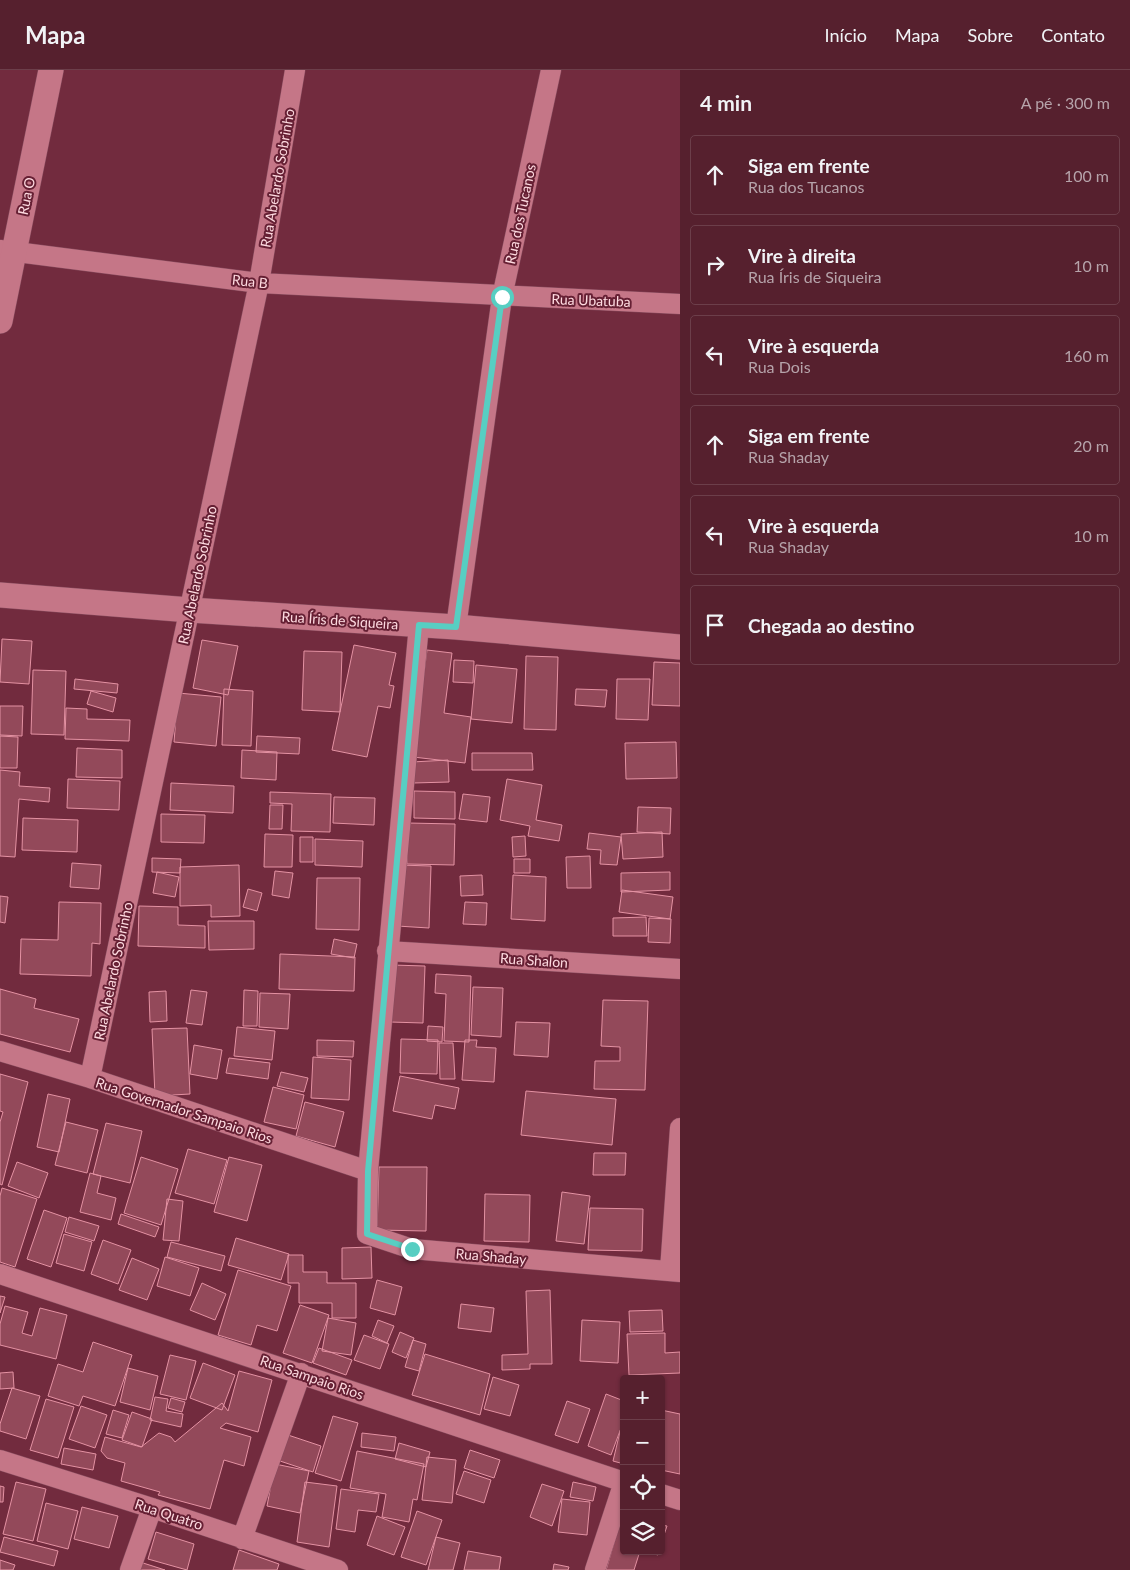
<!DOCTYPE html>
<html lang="pt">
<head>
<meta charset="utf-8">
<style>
  :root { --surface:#56202e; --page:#5c2836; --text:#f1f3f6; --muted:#b6a3aa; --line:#6c3e4a }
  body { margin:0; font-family:Lato,sans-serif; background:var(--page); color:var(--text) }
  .controls { position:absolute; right:15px; bottom:15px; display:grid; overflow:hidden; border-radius:5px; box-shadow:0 1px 4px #0004 }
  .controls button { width:45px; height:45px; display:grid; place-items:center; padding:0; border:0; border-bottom:1px solid var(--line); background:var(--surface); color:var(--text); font:25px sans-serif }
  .stop { position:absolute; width:15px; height:15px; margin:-11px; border:4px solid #57cec2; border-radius:50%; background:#fff }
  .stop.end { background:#57cec2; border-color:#fff; box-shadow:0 1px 5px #0008 }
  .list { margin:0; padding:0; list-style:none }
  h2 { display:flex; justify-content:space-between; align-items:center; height:65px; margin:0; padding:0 20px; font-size:21px }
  h2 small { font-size:16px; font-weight:400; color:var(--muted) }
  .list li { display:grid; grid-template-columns:32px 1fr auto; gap:15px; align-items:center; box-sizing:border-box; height:80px; margin:0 10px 10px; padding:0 10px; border:1px solid var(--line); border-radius:5px }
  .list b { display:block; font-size:19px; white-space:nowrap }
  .list p { margin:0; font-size:16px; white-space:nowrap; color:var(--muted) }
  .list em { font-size:16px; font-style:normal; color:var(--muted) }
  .icon { flex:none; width:28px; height:28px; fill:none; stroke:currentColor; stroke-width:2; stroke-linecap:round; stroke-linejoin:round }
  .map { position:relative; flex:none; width:680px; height:1500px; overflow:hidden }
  header { display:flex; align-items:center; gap:30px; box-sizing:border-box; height:70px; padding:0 25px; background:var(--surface); border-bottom:1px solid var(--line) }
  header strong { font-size:24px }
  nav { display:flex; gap:28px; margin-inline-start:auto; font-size:18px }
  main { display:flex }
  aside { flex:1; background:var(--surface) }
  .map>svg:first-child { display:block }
</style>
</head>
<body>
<header>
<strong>Mapa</strong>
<nav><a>Início</a><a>Mapa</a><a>Sobre</a><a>Contato</a></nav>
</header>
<main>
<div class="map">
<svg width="680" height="1500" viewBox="0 0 680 1500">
  <rect width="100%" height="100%" fill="#722b3e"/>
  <path fill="#93495a" stroke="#e492a3" d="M2,569l30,2 -3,43 -29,-2z
    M202,570l36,6 -10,49 -35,-7z
    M354,575l42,8 -7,32 5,1 -4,22 -12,-2 -11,51 -35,-7z
    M427,580l25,3 -8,60 27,4 -6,46 -52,-6z
    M304,581l38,1 -2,60 -38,-2z
    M526,586l32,1 -2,73 -32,-1z
    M454,590l20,1 -1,22 -20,-1z
    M654,592l26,1v43l-28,-1z
    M476,595l41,4 -5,54 -41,-4z
    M33,600l33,1 -2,64 -33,-1z
    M75,609l43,5 -1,9 -43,-4z
    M617,609h33l-2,41 -32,-1z
    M224,619l29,2 -2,55 -29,-1z
    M576,619l31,1 -2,17 -30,-2z
    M91,621l25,7 -3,14 -26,-8z
    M178,623l43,4 -5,49 -42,-4z
    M0,636h23l-1,30 -22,-1z
    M66,638l21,1v10l43,1 -1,21 -64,-2z
    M0,666l18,1 -1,31h-17z
    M257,666l43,2 -1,16 -43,-2z
    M676,672l1,36 -51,1 -1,-36z
    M77,678l45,2v28l-46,-1z
    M242,680l35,2 -1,28 -35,-2z
    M472,683h60l1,17h-61z
    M448,690l1,22 -36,1 -1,-21z
    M0,700l20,2 -1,14 31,2 -1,14 -30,-3 -4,58 -15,-1z
    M68,709l52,2 -1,29 -52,-2z
    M507,709l35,6 -6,35 26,5 -3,16 -31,-5 2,-10 -30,-6z
    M171,713l63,3 -1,27 -63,-3z
    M414,721l41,1v27l-41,-1z
    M270,722l61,2 -1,38 -39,-1 1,-27 -22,-1z
    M463,724l27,3 -3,25 -28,-3z
    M334,727l41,1 -1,27 -41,-2z
    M270,735h13l-1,24h-13z
    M638,737l33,1 -1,26 -33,-2z
    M161,744l44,1 -1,28 -43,-1z
    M23,748l55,2 -1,32 -55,-2z
    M408,753l47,1 -1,41 -47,-1z
    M662,762l1,25 -40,2 -2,-25z
    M589,763l32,4 -4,28 -17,-1 1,-14 -14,-1z
    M265,764l28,1 -1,32h-28z
    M525,766l1,20 -13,1 -1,-20z
    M300,767h13v25h-13z
    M315,769l48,2 -1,26 -47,-2z
    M590,786l1,32h-24l-1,-31z
    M152,788l29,1 -1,14 -28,-1z
    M514,789h16v14h-16z
    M72,793l29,2 -2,24 -29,-2z
    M239,795l1,51 -29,1v-12l-31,1v-39z
    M399,795l32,1 -2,62 -32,-2z
    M275,801l18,2 -4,25 -17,-3z
    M157,802l22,5 -4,20 -22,-4z
    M670,802v18l-49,2v-19z
    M482,805l1,20 -22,1 -1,-20z
    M513,805l33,2 -1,44 -34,-2z
    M317,808h43l-1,52 -43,-1z
    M248,819l14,4 -5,18 -14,-4z
    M622,820l51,7 -3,22 -51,-7z
    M0,826l8,1 -3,26 -5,-1z
    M59,832l42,1 -1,41 -8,-1 -1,33 -71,-2 1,-35 37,1z
    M465,832l22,1 -1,22 -23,-1z
    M139,836l39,1v18l27,1v22l-67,-2z
    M646,847l1,19h-34v-18z
    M649,848l22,1 -1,24 -22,-1z
    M208,851h46v28l-45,1z
    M334,869l23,5 -3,14 -23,-4z
    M280,884l75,3 -1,34 -75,-2z
    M392,895l33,1 -2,57 -33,-1z
    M436,904l35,2 -2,66 -25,-1 2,-47 -11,-1z
    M473,917l30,1 -2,49 -30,-2z
    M0,919l36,10 -2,9 45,11 -9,33 -70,-18z
    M191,920l16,2 -5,33 -16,-2z
    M244,920l14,1 -1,35h-14z
    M166,921l1,30 -17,1 -1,-30z
    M260,923l30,1 -2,35 -29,-2z
    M603,930l45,1 -3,89 -51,-1 1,-28h25v-14l-19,-1z
    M516,952l34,1 -2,34 -34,-2z
    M428,956l15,1 -1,15 -15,-1z
    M237,957l38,4 -3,29 -38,-4z
    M187,958l3,66 -35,2 -3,-67z
    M401,969l37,1 -1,34 -37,-1z
    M317,970l37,1 -1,16 -36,-1z
    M465,970h12l-1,7 20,1 -2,34 -32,-2z
    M439,973h14l2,36h-15z
    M194,975l28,5 -5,29 -27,-5z
    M313,987l38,3 -2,40 -38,-2z
    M229,988l41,5 -2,16 -42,-6z
    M281,1002l27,6 -4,14 -27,-6z
    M0,1004l28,8 -26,103 -2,-1v-62l3,-10 -3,-1z
    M400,1006l59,12 -4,21 -20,-4 -3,14 -39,-8z
    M273,1017l31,8 -8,34 -32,-7z
    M526,1021l90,8 -4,46 -91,-10z
    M48,1024l22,5 -11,53 -22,-5z
    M305,1032l39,10 -9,35 -39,-11z
    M66,1052l32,8 -11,43 -32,-8z
    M106,1053l36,8 -12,52 -37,-9z
    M188,1079l39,11 -13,44 -39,-11z
    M594,1083h32l-1,22h-32z
    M141,1087l37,12 -17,56 -37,-12z
    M229,1087l33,8 -15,56 -33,-9z
    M17,1092l31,11 -9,25 -31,-12z
    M379,1097h48l-1,64 -49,-1z
    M90,1103l11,3 -4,17 19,5 -5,22 -31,-8z
    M2,1118l35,11 -22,68 -15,-5v-66z
    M562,1122l28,4 -6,48 -28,-3z
    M485,1124l45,1 -1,47 -45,-1z
    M167,1129l16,2 -4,40 -16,-1z
    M590,1138l53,1 -1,42 -54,-1z
    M44,1140l23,8 -16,49 -24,-8z
    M121,1144l38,13 -4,10 -37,-13z
    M69,1147l30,9 -5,15 -29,-9z
    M64,1164l28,8 -8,29 -28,-8z
    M236,1168l53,16 -8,26 -53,-15z
    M103,1170l28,10 -13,34 -27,-10z
    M171,1172l54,14 -4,15 -54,-14z
    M371,1177l1,31 -30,1v-31z
    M288,1185h15v17h24v11h29v35h-24v-15h-33v-20h-11z
    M165,1187l34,11 -9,28 -33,-10z
    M132,1188l27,11 -12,31 -28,-10z
    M238,1200l53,16 -14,45 -20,-6 -6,20 -33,-10z
    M377,1210l25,7 -7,28 -25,-7z
    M202,1213l24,11 -11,26 -25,-10z
    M550,1220l2,74h-22v5l-28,1v-15l26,-1 -2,-63z
    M0,1226l5,1 -5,16z
    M461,1234l33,4 -3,24 -33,-4z
    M300,1235l29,10 -17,48 -29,-10z
    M5,1236l23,6 -6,21 10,3 8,-28 27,7 -11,44 -56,-14v-21z
    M662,1240l1,21 -33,1 -1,-21z
    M328,1248l28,5 -5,32 -29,-4z
    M378,1250l16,6 -7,17 -15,-7z
    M582,1250l38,2 -2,41 -38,-2z
    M400,1262l14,6 -8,20 -14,-6z
    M665,1263v20l15,-1v21l-51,2 -2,-41z
    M364,1265l25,9 -9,25 -26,-9z
    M413,1270l13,4 -7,27 -14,-4z
    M93,1272l39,13 -17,51 -32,-10 -4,10 -31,-10 10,-32 25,8z
    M319,1278l33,12 -6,15 -33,-12z
    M425,1284l65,20 -10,41 -68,-20z
    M170,1285l26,6 -10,39 -26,-6z
    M203,1293l32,12 -13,35 -32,-12z
    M128,1298l30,8 -8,34 -30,-8z
    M239,1301l33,9 -14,52 -32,-9 -6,5 31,9 -7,29 -20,-6 -14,49 -52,-14 2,-3 -39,-11 4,-18 -18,-5 -6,-7 4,-14 36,10 18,-14 12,4 4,5 47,-39 6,8z
    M13,1302l1,16 -14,1v-16z
    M493,1307l26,8 -9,31 -26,-7z
    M12,1318l28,8 -14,43 -26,-8v-7z
    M606,1324l18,7v19l-13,35 -23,-9z
    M155,1327l13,2 -2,12 17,3 -2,13 -31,-7z
    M171,1328l14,4 -3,10 -14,-4z
    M46,1329l28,8 -16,51 -28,-8z
    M567,1331l23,8 -12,34 -23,-8z
    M81,1336l26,9 -12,33 -26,-9z
    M113,1340l16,5 -7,23 -16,-4z
    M661,1340l19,4v60l-19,-4z
    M132,1342l20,7 -10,28 -20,-7z
    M624,1345v49l-11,-3z
    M333,1346l25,7 -17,58 -26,-8z
    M362,1363l34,4 -2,14 -33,-4z
    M288,1365l33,11 -8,26 -33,-11z
    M399,1373l31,9 -4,15 -31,-8z
    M64,1378l32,6 -3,16 -32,-6z
    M470,1380l30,10 -6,18 -30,-10z
    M357,1381l67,13 -7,36 -4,-1 -4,23 -27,-5 4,-23 -36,-6z
    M427,1387l29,3 -4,43 -30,-3z
    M275,1394l34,7 -9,42 -33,-7z
    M464,1401l27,9 -7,23 -28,-9z
    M16,1412l30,7 -13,52 -30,-7z
    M305,1412l32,4 -8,61 -32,-5z
    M573,1412l23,5 -3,14 -23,-4z
    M542,1414l22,7 -12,35 -22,-9z
    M0,1416l4,1 -1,15h-3z
    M341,1419l38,5 -3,18 -18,-2 -3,22 -19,-3z
    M562,1429l28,3 -3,33 -29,-3z
    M46,1433l32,8 -10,38 -31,-8z
    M82,1437l36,9 -9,32 -35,-9z
    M417,1441l25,9 -16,45 -25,-8z
    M623,1443l1,38h16l-6,19h-28z
    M377,1446l28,11 -11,28 -27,-10z
    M661,1455l6,1 -6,18z
    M156,1462l38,12 -7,26 -39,-11z
    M4,1467l54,14 -4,15 -54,-14z
    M436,1467l24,6 -7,27h-25z
    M239,1480l40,14 -2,6h-44z
    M468,1481l33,6 -2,13h-35z
    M644,1481h15l-1,4z
    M0,1490l15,5 -2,5h-13z
    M140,1492l25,8h-28z
    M554,1494l15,3 -1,3h-15z"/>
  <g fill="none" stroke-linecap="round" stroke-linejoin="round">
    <defs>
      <path id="minor" d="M0,180l259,33 421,21
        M419,555l-51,546 -1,63 45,15 268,23
        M456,557l46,-330 49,-227
        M387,881l293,18
        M0,981l90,27 278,93
        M90,1008l169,-795 36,-213
        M670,1200l10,-142
        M0,1204l624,208 -29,88
        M0,1390l152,48 186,62
        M661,1424l19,6
        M242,1469l59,-166
        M130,1500l22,-62"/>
      <path id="tertiary" d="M0,251l51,-251
        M0,525l190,15 266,17 224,20"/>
    </defs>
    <use href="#minor" stroke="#864b5d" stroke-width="21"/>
    <use href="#tertiary" stroke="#864b5d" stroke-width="26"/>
    <use href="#minor" stroke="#c57687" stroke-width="20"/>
    <use href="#tertiary" stroke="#c57687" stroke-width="25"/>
  </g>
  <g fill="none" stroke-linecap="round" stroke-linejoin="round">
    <path stroke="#57cec2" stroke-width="6" d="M412,1179l-45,-15 1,-63 51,-546 37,2 46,-330"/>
  </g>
  <g text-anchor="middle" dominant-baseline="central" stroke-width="4" stroke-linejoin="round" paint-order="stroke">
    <g font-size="14" fill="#fedae0" stroke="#662034">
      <text transform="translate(277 108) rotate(-80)">Rua Abelardo Sobrinho</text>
      <text transform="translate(26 126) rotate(-78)">Rua O</text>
      <text transform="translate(520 144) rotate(-78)">Rua dos Tucanos</text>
      <text transform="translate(250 211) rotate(6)">Rua B</text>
      <text transform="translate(591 230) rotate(2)">Rua Ubatuba</text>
      <text transform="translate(197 505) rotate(-78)">Rua Abelardo Sobrinho</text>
      <text transform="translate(340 550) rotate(4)">Rua Íris de Siqueira</text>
      <text transform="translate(534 890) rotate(4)">Rua Shalon</text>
      <text transform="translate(113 901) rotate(-78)">Rua Abelardo Sobrinho</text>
      <text transform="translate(184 1040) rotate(18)">Rua Governador Sampaio Rios</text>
      <text transform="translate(491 1186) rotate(5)">Rua Shaday</text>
      <text transform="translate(312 1307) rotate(19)">Rua Sampaio Rios</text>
      <text transform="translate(169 1444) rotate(18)">Rua Quatro</text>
    </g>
  </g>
</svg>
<div class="controls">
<button>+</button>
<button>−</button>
<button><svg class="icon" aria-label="locate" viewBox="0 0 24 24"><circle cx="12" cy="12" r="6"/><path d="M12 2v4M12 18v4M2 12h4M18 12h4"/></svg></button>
<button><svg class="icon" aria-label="layers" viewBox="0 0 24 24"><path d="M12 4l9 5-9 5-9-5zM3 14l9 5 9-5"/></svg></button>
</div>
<div class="stop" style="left:502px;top:227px"></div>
<div class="stop end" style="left:412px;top:1179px"></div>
</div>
<aside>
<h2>4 min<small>A pé · 300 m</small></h2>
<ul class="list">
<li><svg class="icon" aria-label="ahead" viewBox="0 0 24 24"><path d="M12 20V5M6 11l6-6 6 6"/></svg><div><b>Siga em frente</b><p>Rua dos Tucanos</p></div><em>100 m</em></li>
<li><svg class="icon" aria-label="right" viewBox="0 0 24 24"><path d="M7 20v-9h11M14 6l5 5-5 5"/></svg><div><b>Vire à direita</b><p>Rua Íris de Siqueira</p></div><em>10 m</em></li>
<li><svg class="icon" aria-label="left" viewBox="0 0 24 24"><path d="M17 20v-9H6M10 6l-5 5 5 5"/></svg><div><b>Vire à esquerda</b><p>Rua Dois</p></div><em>160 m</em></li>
<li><svg class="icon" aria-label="ahead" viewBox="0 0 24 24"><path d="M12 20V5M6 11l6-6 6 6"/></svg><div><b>Siga em frente</b><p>Rua Shaday</p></div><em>20 m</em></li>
<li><svg class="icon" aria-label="left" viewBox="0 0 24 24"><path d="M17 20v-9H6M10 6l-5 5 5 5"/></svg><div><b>Vire à esquerda</b><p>Rua Shaday</p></div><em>10 m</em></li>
<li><svg class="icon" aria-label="arrive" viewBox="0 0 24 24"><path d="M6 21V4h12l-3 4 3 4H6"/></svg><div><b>Chegada ao destino</b></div></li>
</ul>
</aside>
</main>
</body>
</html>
